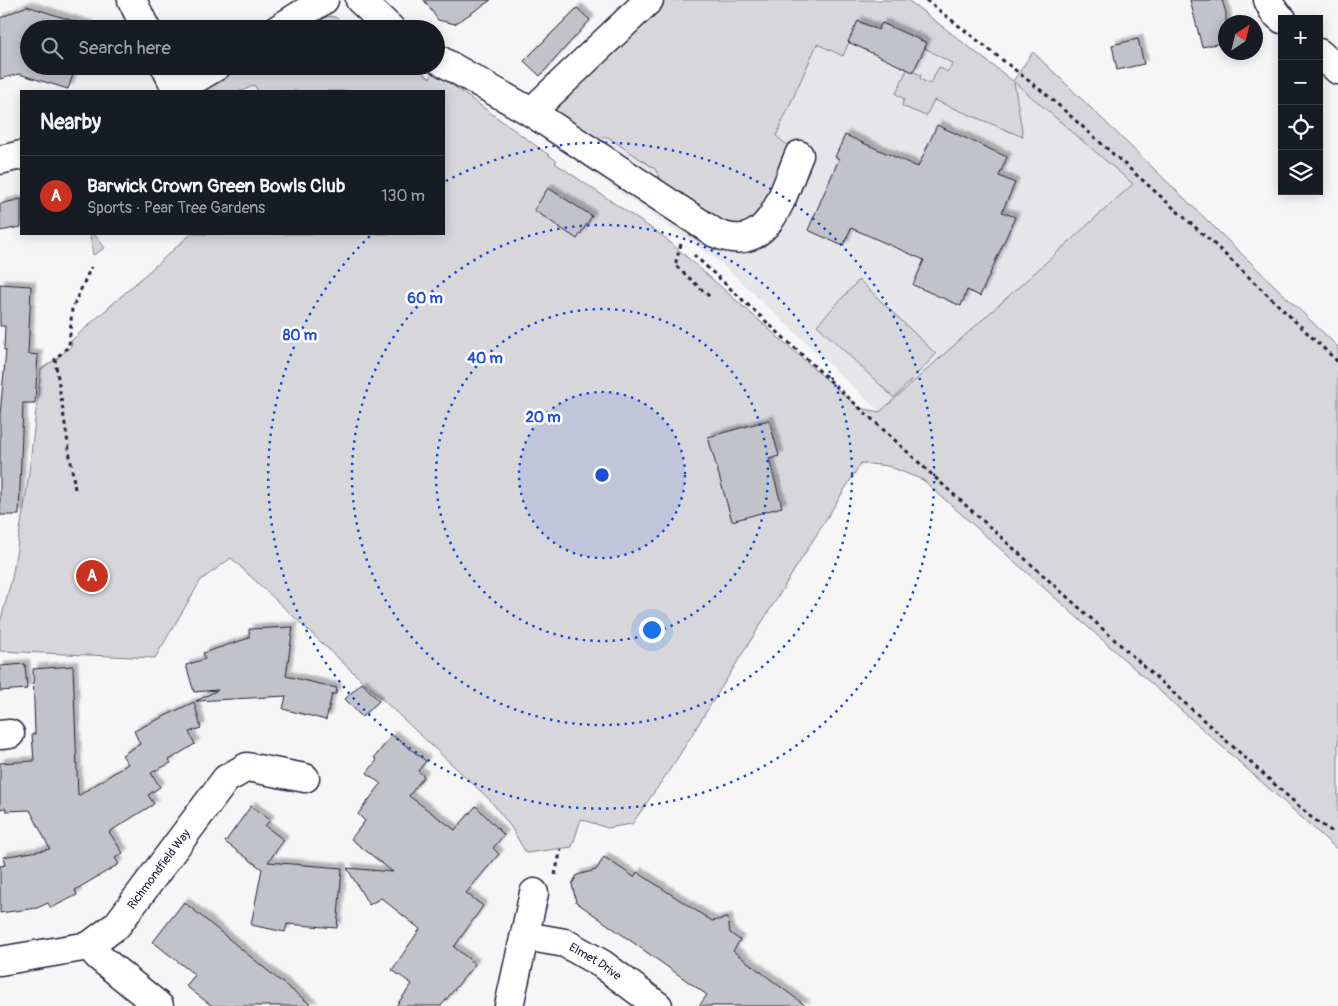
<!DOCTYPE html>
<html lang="en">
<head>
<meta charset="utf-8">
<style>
  :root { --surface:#171b24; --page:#242831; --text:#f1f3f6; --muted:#9ea1a6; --line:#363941; --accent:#c8321e }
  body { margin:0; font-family:Pangolin,sans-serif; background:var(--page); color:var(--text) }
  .controls { position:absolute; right:15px; top:15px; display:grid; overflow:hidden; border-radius:0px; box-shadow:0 2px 12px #0003 }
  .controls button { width:45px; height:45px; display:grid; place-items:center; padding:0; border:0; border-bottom:1px solid var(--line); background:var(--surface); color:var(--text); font:25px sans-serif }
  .compass { position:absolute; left:1218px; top:15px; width:45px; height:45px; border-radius:50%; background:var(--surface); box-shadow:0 2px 12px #0003; rotate:35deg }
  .you { position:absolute; left:651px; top:629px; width:18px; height:18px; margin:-12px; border:4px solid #fff; border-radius:50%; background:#1a73e8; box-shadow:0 0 0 8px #1a73e833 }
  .badge { display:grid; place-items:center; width:32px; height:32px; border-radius:50%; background:var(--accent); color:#fff; font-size:16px; font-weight:700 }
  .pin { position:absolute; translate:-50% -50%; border:2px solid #fff; box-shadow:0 1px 5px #0006 }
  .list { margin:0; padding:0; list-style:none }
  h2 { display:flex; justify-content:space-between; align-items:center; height:65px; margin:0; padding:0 20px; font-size:21px }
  h2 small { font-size:16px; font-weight:400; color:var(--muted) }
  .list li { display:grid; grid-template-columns:32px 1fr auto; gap:15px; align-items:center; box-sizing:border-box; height:80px; padding:0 20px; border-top:1px solid var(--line) }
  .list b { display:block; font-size:19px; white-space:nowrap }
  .list p { margin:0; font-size:16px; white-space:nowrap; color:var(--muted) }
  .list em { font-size:16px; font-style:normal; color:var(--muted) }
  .icon { flex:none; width:28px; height:28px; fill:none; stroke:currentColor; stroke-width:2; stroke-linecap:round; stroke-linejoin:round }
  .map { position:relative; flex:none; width:1338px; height:1006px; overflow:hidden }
  .search { position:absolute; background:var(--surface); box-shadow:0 2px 12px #0003; left:20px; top:20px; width:425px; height:55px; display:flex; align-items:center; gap:12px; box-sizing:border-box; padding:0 18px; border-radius:28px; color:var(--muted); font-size:19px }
  .panel { position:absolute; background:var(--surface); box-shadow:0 2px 12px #0003; left:20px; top:90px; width:425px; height:145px; border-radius:0px }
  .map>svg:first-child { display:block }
</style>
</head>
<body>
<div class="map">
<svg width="1338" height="1006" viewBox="0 0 1338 1006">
  <defs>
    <filter id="shadow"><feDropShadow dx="4.5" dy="-4.5" stdDeviation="1" flood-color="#0004"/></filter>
  </defs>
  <rect width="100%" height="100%" fill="#f6f6f7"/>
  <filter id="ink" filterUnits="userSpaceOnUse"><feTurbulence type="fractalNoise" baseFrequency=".02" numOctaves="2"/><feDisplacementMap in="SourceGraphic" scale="10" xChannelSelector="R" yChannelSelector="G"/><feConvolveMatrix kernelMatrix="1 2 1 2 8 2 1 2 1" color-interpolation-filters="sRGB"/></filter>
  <g filter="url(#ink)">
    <path fill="#e6e6e9" d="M652,0h256l105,82 120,102 -253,228 -160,-150 -201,-141z"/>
    <path fill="#d7d7db" stroke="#7c7c8b" d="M652,0h256l105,81 20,-29 305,295v503l-415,-370 -35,-14 -27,-3 -186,299 -43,62 -25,4 -26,-9 -9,28 -46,6 -15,-26 -21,-27 -259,-242 -30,22 -46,78 -155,-7v-28l12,-45 15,-90 14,-119 18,-12 13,-12 -1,-4 120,-107h253v-143h-186l-4,-6 -11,6h-46l44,-25h170l19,12 4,-6 123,89 -2,2 109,74 195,171 21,4 253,-228 -119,-102 9,55 -89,-37 -8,16 -24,-10 2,-7 -8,-5 11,-25 14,6 -1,4 10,5 9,-17 8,5 6,-8 -28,-16 1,-5 -44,-20 -4,7 -20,-9 -15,35 -26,-12 -41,92 11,9 4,9 -26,57 -19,17 -25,-4 -56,-38 -10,-17 -47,-32 -24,-1 -41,-28z
      M328,16l7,1 16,12h-44z
      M90,234h4l11,14 -12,7z
      M859,280l77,74 -42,44 -77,-73z"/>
    <path fill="#c2c2c9" stroke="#22223b" filter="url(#shadow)" d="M424,0h67l-36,24 -17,-4z
      M1190,0h32l4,13v29l-24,5z
      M27,6l62,20 -1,3h-59v37h47l-8,23 -49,-15 -19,5v-61z
      M577,8l13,12 -50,56 -16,-15z
      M858,21l20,9 4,-7 45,20 -14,29 -65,-30z
      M1138,39l6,25 -27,6 -5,-25z
      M937,125l70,32 -8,19 16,7 -13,29 13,5 -35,79 -13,-6 -6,16 -48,-21 11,-25 -73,-32 -8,18 -35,-16 31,-71 -4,-2 10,-22 73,32z
      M548,188l44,28 -15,23 -43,-29z
      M21,199v28l-21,4v-27z
      M0,284l31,2 -3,68 10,1 -3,48h-12l-4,112h-19v-101l6,-64h-2l1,-24h-5z
      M769,420l10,36 -10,3 13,48 -50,14 -24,-84z
      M293,627l-7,49 51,12 -1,6h-4l-6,26 -43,-11 3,-13 -90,5 22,-11 -24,2 -8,-27 19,-6 -2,-6 46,-15v-9z
      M25,664l2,25 -27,2v-25z
      M73,666l5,130 50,-32 -6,-9 18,-11 -6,-13 60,-29 7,26 -12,4 6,12 -26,16 2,3 -20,10 9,14 -12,8 6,9 -45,28 14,21 -8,5 4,6 -44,26 2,5 -26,13 -3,-5 -11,5 -37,5v-47l5,-1 -2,-8 47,-8 -20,-39 -24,1v-3l-6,1v-46l34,-2 -2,-27h3l-2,-65z
      M362,683l17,18 -17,16 -17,-18z
      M392,735l34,26 -8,10 6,5 -15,20 46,34 21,-24 28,29 -11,13 6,6 -33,39 17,13 -29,41 21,17 -34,42h-45l16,-22 -20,-14 28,-41 -39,-31 -12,7 -22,-37 46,4 -42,-33 14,-18 -7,-7 23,-30 -14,-11 10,-13 -3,-2z
      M251,806l19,14 -5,6 19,14 -16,22 74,6 -5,60 -50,-4 -2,8 -34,-7 11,-56 -37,-27z
      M604,857l30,20 3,-5 75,49 16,-3 2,15 10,7 -7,11 73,55h-107l8,-11 -131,-93 -4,-18 5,-9 19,-5z
      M184,902l95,78 34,26h-101l-26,-20 9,-11 -42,-33z"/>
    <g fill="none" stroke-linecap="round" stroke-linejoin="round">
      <defs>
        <g id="minor">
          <path d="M132,0l14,29"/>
          <path d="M360,0l31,29"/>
          <path d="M1268,0l6,12 8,7"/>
          <path d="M278,29l46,-29"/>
          <path d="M1319,53l19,17"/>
          <path d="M436,58l95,54 184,121c55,24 67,-39 84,-78"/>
          <path d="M165,66l12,24"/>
          <path d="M175,91l42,-25"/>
          <path d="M531,112l118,-112"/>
          <path d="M0,160l21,-5"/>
          <path d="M0,735l10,-1"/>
          <path id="s1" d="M525,936l40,7 37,21 56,42"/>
          <path d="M89,946l10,11 60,49"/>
          <path id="s2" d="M0,961l89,-15 28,-21 109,-146 21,-12 58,11"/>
          <path d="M509,1006l25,-113"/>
        </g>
      </defs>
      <use href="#minor" stroke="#22223b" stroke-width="31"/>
      <path stroke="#22223b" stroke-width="3" stroke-dasharray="4 4" stroke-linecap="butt" d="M926,0l121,95 167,149 124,118
        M681,244l-6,21 35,32
        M694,255l246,227 372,336 22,15
        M75,489l-20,-130 14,-13 3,-37 19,-42
        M555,875l6,-26"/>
      <use href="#minor" stroke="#fff" stroke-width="28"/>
    </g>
  </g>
  <circle cx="602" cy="475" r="83" fill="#1d4ed8" fill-opacity=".12"/>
  <g fill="none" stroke="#1d4ed8" stroke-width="2.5" stroke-dasharray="2.5 5">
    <circle cx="602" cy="475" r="83"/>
    <circle cx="602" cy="475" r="166"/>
    <circle cx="602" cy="475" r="250"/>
    <path d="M446 181A333 333 0 1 1 371 235"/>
  </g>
  <g text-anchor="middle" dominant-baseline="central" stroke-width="5" stroke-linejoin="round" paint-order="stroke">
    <g font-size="12" fill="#22223b" stroke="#fff">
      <text stroke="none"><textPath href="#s2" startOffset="195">Richmondfield Way</textPath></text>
      <text stroke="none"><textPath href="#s1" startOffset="76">Elmet Drive</textPath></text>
    </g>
  </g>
  <circle cx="602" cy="475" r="8" fill="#1d4ed8" stroke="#fff" stroke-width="2.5"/>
  <g font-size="15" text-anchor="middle" font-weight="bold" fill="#1d4ed8" stroke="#fff" stroke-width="5" stroke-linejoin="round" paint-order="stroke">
    <text x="425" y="303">60 m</text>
    <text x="300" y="340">80 m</text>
    <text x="485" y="363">40 m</text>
    <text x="543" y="422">20 m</text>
  </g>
</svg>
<div class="controls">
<button>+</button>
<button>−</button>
<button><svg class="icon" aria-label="locate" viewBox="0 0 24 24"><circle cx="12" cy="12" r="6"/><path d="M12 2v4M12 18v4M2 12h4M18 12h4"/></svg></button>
<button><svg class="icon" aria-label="layers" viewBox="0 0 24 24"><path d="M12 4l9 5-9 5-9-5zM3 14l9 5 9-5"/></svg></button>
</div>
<svg class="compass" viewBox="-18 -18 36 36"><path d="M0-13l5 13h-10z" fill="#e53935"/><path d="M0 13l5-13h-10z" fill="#9ea1a6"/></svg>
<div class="you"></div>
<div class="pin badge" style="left:92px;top:576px">A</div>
<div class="search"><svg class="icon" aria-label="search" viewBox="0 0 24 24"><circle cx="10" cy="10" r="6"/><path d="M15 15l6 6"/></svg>Search here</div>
<section class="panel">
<h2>Nearby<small></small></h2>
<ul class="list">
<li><span class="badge">A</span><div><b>Barwick Crown Green Bowls Club</b><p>Sports · Pear Tree Gardens</p></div><em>130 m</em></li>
</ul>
</section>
</div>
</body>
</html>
